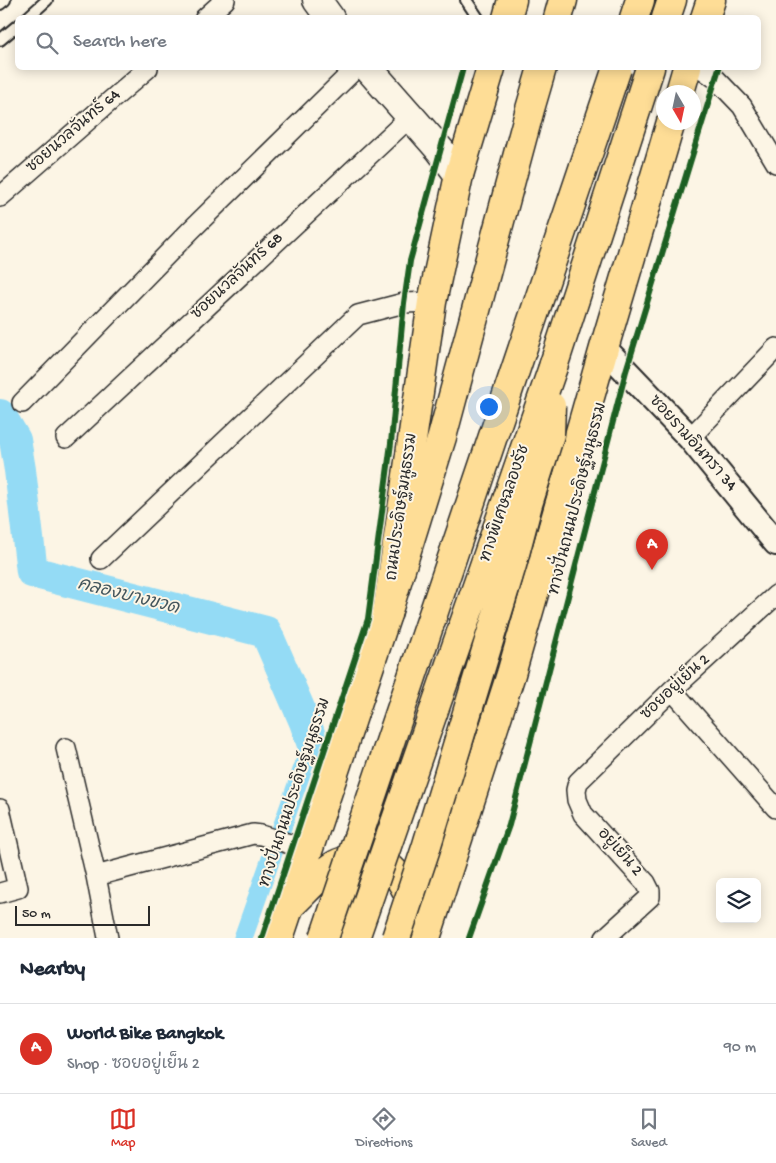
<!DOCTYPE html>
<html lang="en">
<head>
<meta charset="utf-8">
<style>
  :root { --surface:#fff; --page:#f2f2f3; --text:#1f2937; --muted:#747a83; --line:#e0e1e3; --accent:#d93025 }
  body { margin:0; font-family:"Gochi Hand","Playpen Sans Thai",sans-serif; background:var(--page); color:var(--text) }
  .controls { position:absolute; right:15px; bottom:15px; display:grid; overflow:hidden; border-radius:8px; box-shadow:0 2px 12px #0003 }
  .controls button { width:45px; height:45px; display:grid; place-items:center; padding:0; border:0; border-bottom:1px solid var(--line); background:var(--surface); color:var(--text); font:25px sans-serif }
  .compass { position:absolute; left:656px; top:85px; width:45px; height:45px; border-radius:50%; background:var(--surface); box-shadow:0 2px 12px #0003; rotate:171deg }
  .scale { position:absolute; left:15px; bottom:12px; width:135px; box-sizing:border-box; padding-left:5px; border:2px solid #2b2b2b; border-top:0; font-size:14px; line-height:18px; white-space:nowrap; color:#2b2b2b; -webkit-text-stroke:4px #fcf5e5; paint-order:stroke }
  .you { position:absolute; left:488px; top:406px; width:18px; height:18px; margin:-12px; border:4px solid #fff; border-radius:50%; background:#1a73e8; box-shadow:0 0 0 8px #1a73e833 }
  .badge { display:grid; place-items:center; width:32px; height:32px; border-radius:50%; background:var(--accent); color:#fff; font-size:16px; font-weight:700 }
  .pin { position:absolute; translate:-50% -41px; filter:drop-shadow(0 1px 2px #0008) }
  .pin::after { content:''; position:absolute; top:26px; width:18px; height:15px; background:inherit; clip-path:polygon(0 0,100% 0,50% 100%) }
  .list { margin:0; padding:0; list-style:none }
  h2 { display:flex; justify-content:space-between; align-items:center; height:65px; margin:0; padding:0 20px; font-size:21px }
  h2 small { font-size:16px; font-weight:400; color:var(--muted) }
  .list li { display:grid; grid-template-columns:32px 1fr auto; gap:15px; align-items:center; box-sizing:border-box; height:90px; padding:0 20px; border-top:1px solid var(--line) }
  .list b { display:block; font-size:19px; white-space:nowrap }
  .list p { margin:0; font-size:16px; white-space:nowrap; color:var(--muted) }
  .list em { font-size:16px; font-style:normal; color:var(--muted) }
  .icon { flex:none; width:28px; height:28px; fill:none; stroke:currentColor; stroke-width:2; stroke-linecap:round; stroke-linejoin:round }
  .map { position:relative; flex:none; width:776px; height:938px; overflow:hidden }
  .search { position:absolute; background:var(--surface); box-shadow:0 2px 12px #0003; left:15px; right:15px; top:15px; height:55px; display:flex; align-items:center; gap:12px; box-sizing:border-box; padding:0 18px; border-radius:8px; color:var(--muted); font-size:19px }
  .sheet { height:155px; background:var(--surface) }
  nav { display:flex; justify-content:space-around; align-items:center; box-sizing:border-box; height:70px; border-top:1px solid var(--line); background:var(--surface); font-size:14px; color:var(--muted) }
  nav a { display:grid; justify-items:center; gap:2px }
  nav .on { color:var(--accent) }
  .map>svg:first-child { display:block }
</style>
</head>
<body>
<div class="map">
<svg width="776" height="938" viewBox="0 0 776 938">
  <rect width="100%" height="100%" fill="#fcf5e5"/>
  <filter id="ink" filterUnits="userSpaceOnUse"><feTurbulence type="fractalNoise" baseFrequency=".02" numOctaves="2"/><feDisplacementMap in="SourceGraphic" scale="10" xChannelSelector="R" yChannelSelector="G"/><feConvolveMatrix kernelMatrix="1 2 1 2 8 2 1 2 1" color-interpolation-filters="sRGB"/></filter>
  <g filter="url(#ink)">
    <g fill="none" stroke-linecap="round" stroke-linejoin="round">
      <path stroke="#94dbf5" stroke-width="19" d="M243,938l69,-196"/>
      <path stroke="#94dbf5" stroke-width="32" d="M0,415l15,25 5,30 12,102 234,60 39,90 7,20"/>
      <defs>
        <path id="service" d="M466,0l12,18
          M0,4l5,-4
          M27,18l20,-18
          M0,40l18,-15"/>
        <path id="minor" d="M205,18l20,-18
          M701,68l14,10 27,28 34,57
          M0,197l148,-129
          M22,403l169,-173 165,-162
          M66,438l344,-321
          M690,438l86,-90
          M101,559l257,-244 46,-12 28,-1
          M672,690l104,118
          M66,748l30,128 12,62
          M0,809l18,79 -18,5
          M96,876l157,-42 8,1 48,15
          M605,938l45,-41v-6l-4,-8 -63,-69 -6,-14 -1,-10 2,-8 94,-92 104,-95"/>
        <path id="tertiary" d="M604,348l86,90 86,105"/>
        <path id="secondary" d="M317,0l13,18
          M368,68l72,82 19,25"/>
        <path id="primary" d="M507,18l5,-18
          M705,18l6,-18
          M680,92l7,-24
          M292,904c14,-13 27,-29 43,-39 5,-4 12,-4 18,-6 38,-7 53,25 62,54
          M279,938l108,-324 45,-312 27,-127 32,-107
          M426,938l85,-264 93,-326 67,-226"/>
        <path id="motorway" d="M558,18l5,-18
          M634,18l6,-18
          M666,18l6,-18
          M553,367l97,-299
          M387,614l55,-177 88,-328 12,-41"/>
      </defs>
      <use href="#service" stroke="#2b2b2b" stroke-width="14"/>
      <use href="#minor" stroke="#2b2b2b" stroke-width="22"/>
      <use href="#tertiary" stroke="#2b2b2b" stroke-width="28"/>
      <use href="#secondary" stroke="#2b2b2b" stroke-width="31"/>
      <use href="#primary" stroke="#2b2b2b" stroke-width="31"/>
      <use href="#motorway" stroke="#2b2b2b" stroke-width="31"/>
      <use href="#service" stroke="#fcf5e5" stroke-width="10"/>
      <use href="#minor" stroke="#fcf5e5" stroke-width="19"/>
      <use href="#tertiary" stroke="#fcf5e5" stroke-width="24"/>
      <use href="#secondary" stroke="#fcf5e5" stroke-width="28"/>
      <use href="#primary" stroke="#fedd96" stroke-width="28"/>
      <use href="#motorway" stroke="#fedd96" stroke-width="28"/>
      <defs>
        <path id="motorway-bridge" d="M324,938l293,-870
          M355,938l198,-571
          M396,938l30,-90 86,-283 16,-61 22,-70 1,-28"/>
      </defs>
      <use href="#motorway-bridge" stroke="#2b2b2b" stroke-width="31" stroke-linecap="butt"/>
      <use href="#motorway-bridge" stroke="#fedd96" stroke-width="28"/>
      <defs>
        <path id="cycleway" d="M262,938l106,-319 23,-176 13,-140 6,-42 53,-193
          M469,938l40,-113 117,-454 93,-303"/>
      </defs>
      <use href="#cycleway" stroke="#fcf5e5" stroke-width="9"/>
      <use href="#cycleway" stroke="#1b5e20" stroke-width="6"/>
    </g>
  </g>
  <g text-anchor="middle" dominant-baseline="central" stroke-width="4" stroke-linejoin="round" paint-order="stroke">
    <g font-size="16" fill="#2b2b2b" stroke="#fcf5e5">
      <text transform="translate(74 132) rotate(-41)">ซอยนวลจันทร์ 64</text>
      <text transform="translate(238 277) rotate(-43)">ซอยนวลจันทร์ 68</text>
      <text transform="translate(692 444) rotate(48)">ซอยรามอินทรา 34</text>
      <text transform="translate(579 499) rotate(-76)">ทางปั่นถนนประดิษฐ์มนูธรรม</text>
      <text transform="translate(506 504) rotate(-71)">ทางพิเศษฉลองรัช</text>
      <text transform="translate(403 507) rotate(-82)">ถนนประดิษฐ์มนูธรรม</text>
      <text transform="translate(676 688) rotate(-43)">ซอยอยู่เย็น 2</text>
      <text transform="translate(296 793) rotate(-72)">ทางปั่นถนนประดิษฐ์มนูธรรม</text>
      <text transform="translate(619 853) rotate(48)">อยู่เย็น 2</text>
    </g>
    <g font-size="18" font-style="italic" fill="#45575e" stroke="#fcf5e5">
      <text transform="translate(128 597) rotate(14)">คลองบางขวด</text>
    </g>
  </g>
</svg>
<div class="controls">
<button><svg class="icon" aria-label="layers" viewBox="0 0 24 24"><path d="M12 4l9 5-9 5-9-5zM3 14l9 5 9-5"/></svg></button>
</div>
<svg class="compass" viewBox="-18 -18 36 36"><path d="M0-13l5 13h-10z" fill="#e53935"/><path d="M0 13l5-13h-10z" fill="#747a83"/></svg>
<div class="scale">50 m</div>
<div class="you"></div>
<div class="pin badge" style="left:652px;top:570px">A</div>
<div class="search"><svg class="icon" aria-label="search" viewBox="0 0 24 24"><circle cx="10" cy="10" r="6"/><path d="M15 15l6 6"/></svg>Search here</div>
</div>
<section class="sheet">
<h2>Nearby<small></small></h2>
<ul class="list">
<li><span class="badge">A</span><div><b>World Bike Bangkok</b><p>Shop · ซอยอยู่เย็น 2</p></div><em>90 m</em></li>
</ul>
</section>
<nav>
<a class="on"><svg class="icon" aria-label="map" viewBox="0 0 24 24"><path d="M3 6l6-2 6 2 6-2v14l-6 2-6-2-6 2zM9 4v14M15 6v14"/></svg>Map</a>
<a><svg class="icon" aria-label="directions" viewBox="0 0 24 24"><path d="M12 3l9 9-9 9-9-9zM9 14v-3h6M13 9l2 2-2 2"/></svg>Directions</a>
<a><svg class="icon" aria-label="saved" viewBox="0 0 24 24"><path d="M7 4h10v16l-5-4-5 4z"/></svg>Saved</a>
</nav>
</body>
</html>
